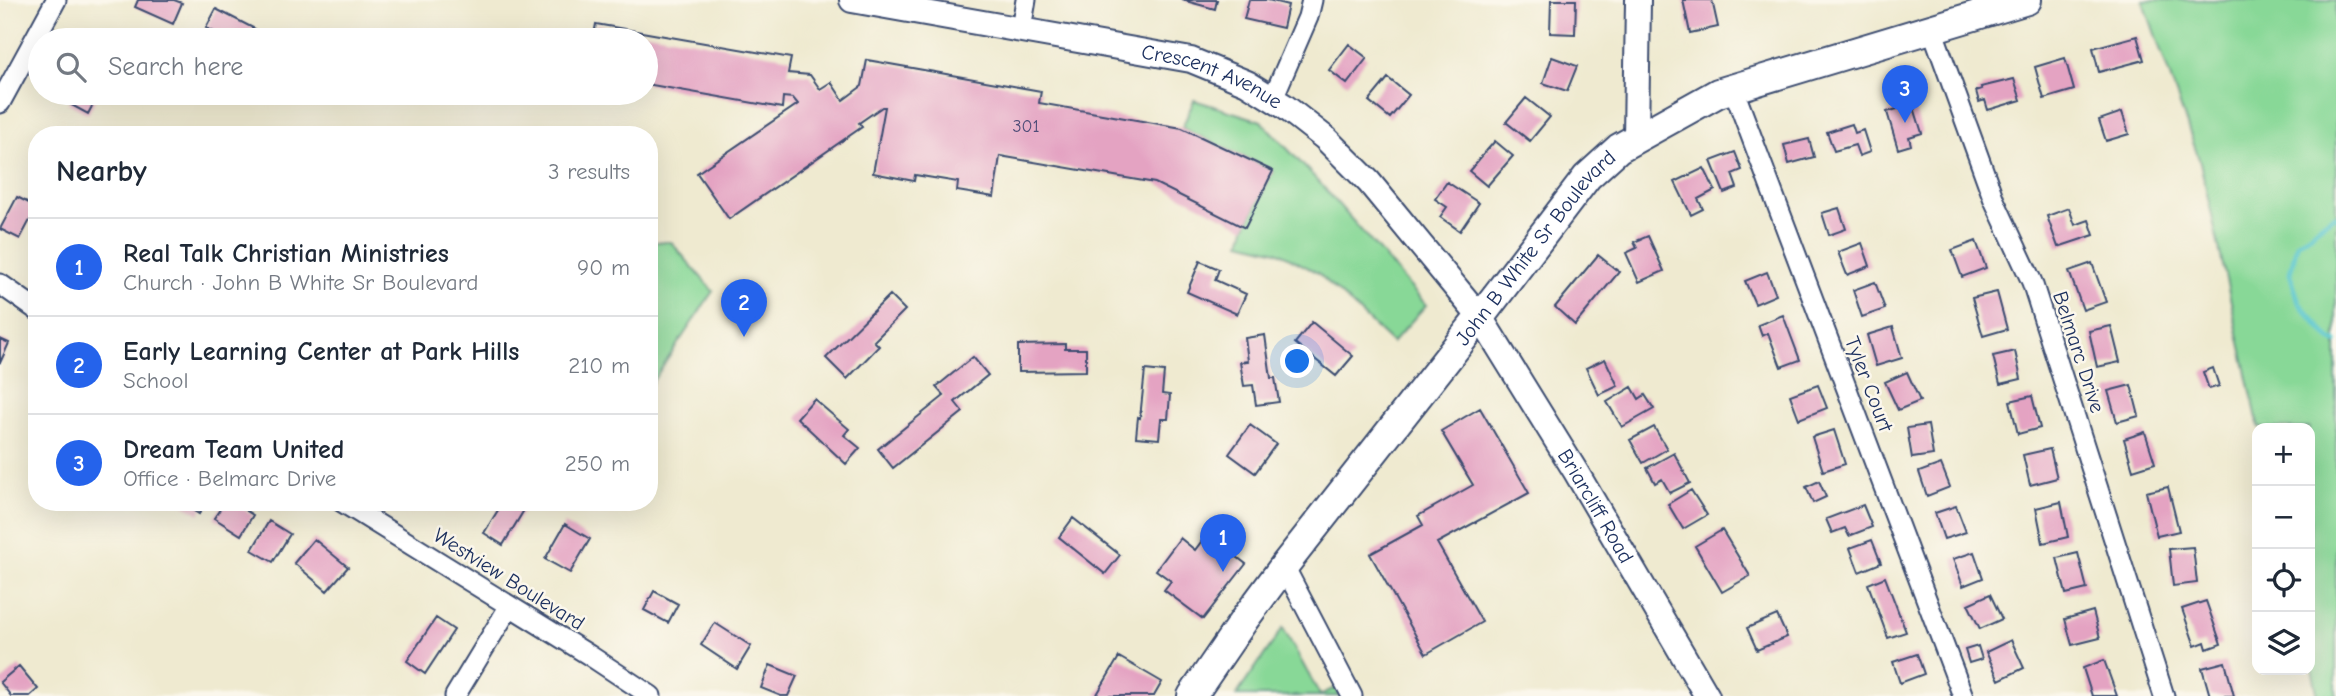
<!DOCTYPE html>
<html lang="en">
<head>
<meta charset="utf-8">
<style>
  :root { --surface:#fff; --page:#f6f6f7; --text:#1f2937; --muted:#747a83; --line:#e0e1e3; --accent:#2563eb }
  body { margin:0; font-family:"Comic Neue",sans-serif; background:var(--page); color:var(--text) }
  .controls { position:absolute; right:21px; bottom:21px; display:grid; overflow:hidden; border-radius:14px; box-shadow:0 7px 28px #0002 }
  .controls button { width:63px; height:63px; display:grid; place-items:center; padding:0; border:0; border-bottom:2px solid var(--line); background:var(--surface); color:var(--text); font:35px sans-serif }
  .you { position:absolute; left:1298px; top:362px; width:24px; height:24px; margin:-18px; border:5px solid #fff; border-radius:50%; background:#1a73e8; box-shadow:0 0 0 10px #1a73e833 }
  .badge { display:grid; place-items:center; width:46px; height:46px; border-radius:50%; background:var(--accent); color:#fff; font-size:23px; font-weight:700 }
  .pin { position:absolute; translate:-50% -58px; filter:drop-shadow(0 2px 4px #0008) }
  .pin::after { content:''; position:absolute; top:37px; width:24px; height:21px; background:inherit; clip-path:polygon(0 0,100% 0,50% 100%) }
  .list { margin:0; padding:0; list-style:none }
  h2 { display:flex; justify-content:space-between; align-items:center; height:91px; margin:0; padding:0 28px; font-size:30px }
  h2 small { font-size:23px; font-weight:400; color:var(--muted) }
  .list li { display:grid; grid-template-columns:46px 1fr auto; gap:21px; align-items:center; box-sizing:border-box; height:98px; padding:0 28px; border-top:2px solid var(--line) }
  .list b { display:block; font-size:26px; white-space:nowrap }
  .list p { margin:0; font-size:23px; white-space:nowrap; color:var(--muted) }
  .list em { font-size:23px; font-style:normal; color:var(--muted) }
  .icon { flex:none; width:38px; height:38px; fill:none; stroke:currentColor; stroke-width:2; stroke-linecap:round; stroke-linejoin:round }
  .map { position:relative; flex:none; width:2336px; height:696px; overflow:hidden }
  .search { position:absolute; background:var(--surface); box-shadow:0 7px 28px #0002; left:28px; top:28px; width:630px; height:77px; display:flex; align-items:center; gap:18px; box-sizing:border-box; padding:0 24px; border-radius:38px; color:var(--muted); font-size:26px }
  .panel { position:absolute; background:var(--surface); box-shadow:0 7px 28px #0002; left:28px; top:126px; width:630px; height:385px; border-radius:28px }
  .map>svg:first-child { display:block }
</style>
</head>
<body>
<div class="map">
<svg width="2336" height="696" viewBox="0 0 2336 696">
  <rect width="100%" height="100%" fill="#fbf7ec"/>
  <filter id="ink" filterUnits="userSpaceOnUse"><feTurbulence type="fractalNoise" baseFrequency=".0143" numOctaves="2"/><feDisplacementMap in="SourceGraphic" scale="14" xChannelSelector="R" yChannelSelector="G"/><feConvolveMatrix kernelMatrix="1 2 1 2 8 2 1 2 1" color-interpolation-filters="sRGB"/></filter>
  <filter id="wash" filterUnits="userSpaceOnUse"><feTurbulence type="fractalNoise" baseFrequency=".00686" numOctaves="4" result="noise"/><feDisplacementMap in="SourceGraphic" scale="28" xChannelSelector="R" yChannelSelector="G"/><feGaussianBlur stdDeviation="1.57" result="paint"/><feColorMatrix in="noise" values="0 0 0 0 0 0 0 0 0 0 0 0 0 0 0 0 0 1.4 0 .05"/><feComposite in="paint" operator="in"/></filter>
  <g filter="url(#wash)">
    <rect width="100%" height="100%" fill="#efead0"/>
    <path fill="#88d897" stroke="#52847a" stroke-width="2" d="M2143,0h193v696h-18l-8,-36v-232h-51l-59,-266z
      M1194,100l67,21 58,61 107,123 -34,38 -74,-70 -41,-22 -36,-9 4,-14 28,-57 -91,-43z
      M649,242h22l42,49 -64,96z
      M1283,628l37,67 15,-7 5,8h-104z"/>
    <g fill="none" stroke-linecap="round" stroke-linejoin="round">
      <path stroke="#5ac7ce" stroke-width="5" d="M2336,216l-4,1 -35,27 -7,29 9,30 31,36 6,3"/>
    </g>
    <g id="blocks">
      <path fill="#e4a3c2" d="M138,0h36l8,3 -9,21 -38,-17z
        M1182,0h35l-2,9z
        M1249,0h19l20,5 -5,23 -39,-9z
        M1551,0h25l-1,34 -25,-1z
        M1683,0h29l6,27 -28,6z
        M216,9l39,20 -5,11h-20l-24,-12z
        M596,24l195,34 -3,15 22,2 10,14 11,-7 12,18 19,-14 5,-26 174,31 -2,12 143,25 91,43 -28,57 -90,-45 -155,-27 -6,41 -37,-6 1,-9 -43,-7 -1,6 -41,-8 12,-66h-3l-23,16 3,4 -133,92 -32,-46 101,-69 -5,-6 -10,-1 -1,11 -136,-24v-44h-53z
        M2137,36l7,24 -45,12 -6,-24z
        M1349,44l18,14 -20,26 -18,-14z
        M1552,57l25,9 -10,25 -24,-8z
        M2065,58l9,32 -30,9 -9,-32z
        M1388,78l21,17 -19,23 -21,-17z
        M2014,79l7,21 -33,10 -3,-10 -6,2 -3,-11 6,-2 -1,-2z
        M74,93h25l-11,21 -20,-11z
        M1526,98l24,19 -20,24 -24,-19z
        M1912,101l10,32 -13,4 2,8 -13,4 -11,-37 10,-3 -1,-3z
        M2122,112l7,22 -23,7 -7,-21z
        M1852,124l3,9 8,-3 7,22 -11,4 -4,-11 -21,6 -7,-19z
        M1809,139l5,18 -25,7 -5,-19z
        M1495,141l18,15 -26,30 -18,-15z
        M1735,152l7,18 -10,4 5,14 -13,5 -13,-32z
        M1704,168l11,22 -17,9 5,10 -12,6 -16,-33z
        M1447,182l32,21 -19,28 -20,-14 7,-10 -12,-8z
        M17,197l20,10 -17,32 -20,-10z
        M1839,208l7,21 -17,6 -7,-22z
        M2069,208l6,17 14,-5 5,15 -36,12 -11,-31z
        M1648,236l16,35 -25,11 -13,-29 11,-5 -3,-6z
        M1976,241l10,27 -24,9 -10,-27z
        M1862,243l8,23 -23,9 -9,-23z
        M1598,255l21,17 -44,53 -20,-18z
        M1200,261l19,8 -4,11 31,14 -9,20 -50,-22z
        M2092,263l14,39 -23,8 -14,-39z
        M1767,272l9,23 -21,9 -10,-23z
        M1875,282l10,27 -23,8 -9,-27z
        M1997,292l10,37 -24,7 -11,-38z
        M890,295l15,15 -31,31 5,5 -32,33 -21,-21z
        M1783,315l17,45 -19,7 -13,-34 -6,3 -4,-11z
        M1312,322l41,34 -17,20 -41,-33z
        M2111,326l9,36 -23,5 -8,-36z
        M1893,327l9,31 -26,8 -9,-31z
        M1265,335l6,43h4l4,24 -23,3 -3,-20 -9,1 -4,-24 8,-1 -3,-23z
        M0,339l9,4 -9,20z
        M1065,344v5h21v22l-68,1v-27z
        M2015,351l6,28 -21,5 -7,-28z
        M973,357l15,18 -33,27 8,10 -70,56 -15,-19 66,-53 -8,-9z
        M1605,359l13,27 -19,9 -13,-27z
        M2213,368l6,18 -10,3 -6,-17z
        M1145,370l19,2 -2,22 8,1 -2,24h-7l-2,20 -23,-2 2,-20 2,1z
        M1907,372l13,29 -22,9 -13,-28z
        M1818,385l9,23 -28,11 -9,-24z
        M2131,385l8,31 -22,6 -9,-31z
        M1632,387l7,12 6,-4 9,14 -32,18 -15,-25z
        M2032,396l8,32 -22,6 -8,-33z
        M814,399l35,30 -5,6 16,13 -14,16 -49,-46z
        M1480,408l49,85 -92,50 45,79 -56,32 -56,-100 53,-29 -5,-9 55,-31 -32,-54z
        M1250,425l26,19 -21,29 -26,-19z
        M1928,425l5,30 -21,3 -5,-30z
        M1654,427l13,22 -24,14 -13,-23z
        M1834,430l11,34 -22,7 -11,-34z
        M2145,432l10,31 -22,7 -9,-31z
        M2050,449l7,29 -27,7 -7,-30z
        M1674,453l16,30 -20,10 -8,-14 -7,4 -8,-15z
        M1941,464l9,23 -23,9 -8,-24z
        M1819,481l7,16 -13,6 -7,-16z
        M2168,487l11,44 -22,5 -11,-44z
        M1691,490l16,25 -24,14 -15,-25z
        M180,502h26l-7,12z
        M225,502h7l21,13 -12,20 -27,-17z
        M503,502h8l13,8 -21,35 -19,-12z
        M2061,502l7,35 -25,6 -7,-35z
        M1863,505l9,22 -23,9 -4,-8 -13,5 -6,-14z
        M1956,506l10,26 -22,7 -9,-26z
        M1073,518l47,37 -15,19 -46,-37z
        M269,521l21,13 -17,28 -21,-12z
        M565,524l25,15 -20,34 -25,-14z
        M1722,530l28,46 -28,16 -27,-46z
        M1207,534l39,30 -43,55 -39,-29 7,-9 -15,-11 24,-32 15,12z
        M314,539l34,28 -21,24 -33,-28z
        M1872,540l9,23 -22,9 -9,-24z
        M2193,547l4,36 -24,3 -4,-37z
        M1974,552l9,26 -20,8 -10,-27z
        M2078,553l9,36 -21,5 -9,-36z
        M1885,577l21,55 -18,6 -20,-54z
        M654,591l24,13 -10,19 -24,-13z
        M1990,594l12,25 -22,10 -12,-25z
        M2206,601l15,43 -14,5 -2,-7 -10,4 -13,-37z
        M2093,611l7,27 -28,7 -7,-26z
        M1777,615l10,22 -30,13 -10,-22z
        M436,618l18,12 -29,44 -18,-13z
        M715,623l36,23 -14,23 -36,-24z
        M2011,640l13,28 -25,12 -13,-28z
        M1978,646l4,13 -13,4 -4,-13z
        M1917,654l7,20 -24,9 -7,-21z
        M1119,657l43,25 -8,14h-58z
        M2104,660l13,36h-25l-9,-28z
        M2225,662l9,34h-24l-8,-28z
        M770,665l27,11 -9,20h-7l-20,-8z
        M19,666l19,23 -8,7h-19l-11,-14z"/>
    </g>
  </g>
  <g filter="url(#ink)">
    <use href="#blocks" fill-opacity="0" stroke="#3b4b6f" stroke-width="2"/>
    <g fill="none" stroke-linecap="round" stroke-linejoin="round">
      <defs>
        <path id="minor" d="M1021,29l5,-29
          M1932,29l62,171 38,82 132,414
          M1733,88l230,608
          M1273,98l35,-81 4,-17
          M0,103l56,-103
          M0,284l37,26
          M342,502l247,153 62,41
          M1284,566l68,130
          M455,696l54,-89"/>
        <g id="tertiary">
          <path id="s1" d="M852,0l339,60 56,23 37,23 41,32 44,44 111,135 96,155 131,224"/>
          <path d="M1636,137l2,-137"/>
        </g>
        <g id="secondary">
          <path id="s2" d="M1192,696l52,-76 40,-54 196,-249 107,-140 32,-29 99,-55 309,-93"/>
        </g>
      </defs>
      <use href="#minor" stroke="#3b4b6f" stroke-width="23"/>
      <use href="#tertiary" stroke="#3b4b6f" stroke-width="28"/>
      <use href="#secondary" stroke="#3b4b6f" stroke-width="32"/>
      <use href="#minor" stroke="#fff" stroke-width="19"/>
      <use href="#tertiary" stroke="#fff" stroke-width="24"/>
      <use href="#secondary" stroke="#fff" stroke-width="28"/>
    </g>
  </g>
  <g text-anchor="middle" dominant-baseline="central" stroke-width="5" stroke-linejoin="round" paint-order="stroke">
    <g font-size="18" fill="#4d4c77">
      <text x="1026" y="126">301</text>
    </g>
    <g font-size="21" fill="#1b2f5e" stroke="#fbf7ec">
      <text stroke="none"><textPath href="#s1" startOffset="369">Crescent Avenue</textPath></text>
      <text stroke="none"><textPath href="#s2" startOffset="565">John B White Sr Boulevard</textPath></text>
      <text transform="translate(2079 352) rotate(72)">Belmarc Drive</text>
      <text transform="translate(1869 384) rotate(69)">Tyler Court</text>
      <text stroke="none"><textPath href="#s1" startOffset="959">Briarcliff Road</textPath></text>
      <text transform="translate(509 579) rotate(32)">Westview Boulevard</text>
    </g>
  </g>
</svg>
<div class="controls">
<button>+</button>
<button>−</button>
<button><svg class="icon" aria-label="locate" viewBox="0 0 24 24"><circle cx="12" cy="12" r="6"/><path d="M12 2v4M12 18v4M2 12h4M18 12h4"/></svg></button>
<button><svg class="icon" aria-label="layers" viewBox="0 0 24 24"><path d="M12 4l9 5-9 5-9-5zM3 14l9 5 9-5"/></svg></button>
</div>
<div class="you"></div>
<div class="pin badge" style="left:1223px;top:572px">1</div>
<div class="pin badge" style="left:744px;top:337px">2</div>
<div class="pin badge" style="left:1905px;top:123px">3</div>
<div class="search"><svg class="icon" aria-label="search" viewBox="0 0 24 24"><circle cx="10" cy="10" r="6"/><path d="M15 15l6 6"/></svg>Search here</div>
<section class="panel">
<h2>Nearby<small>3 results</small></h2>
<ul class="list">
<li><span class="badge">1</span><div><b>Real Talk Christian Ministries</b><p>Church · John B White Sr Boulevard</p></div><em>90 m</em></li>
<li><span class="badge">2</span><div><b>Early Learning Center at Park Hills</b><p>School</p></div><em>210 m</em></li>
<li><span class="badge">3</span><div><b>Dream Team United</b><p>Office · Belmarc Drive</p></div><em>250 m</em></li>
</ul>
</section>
</div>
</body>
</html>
